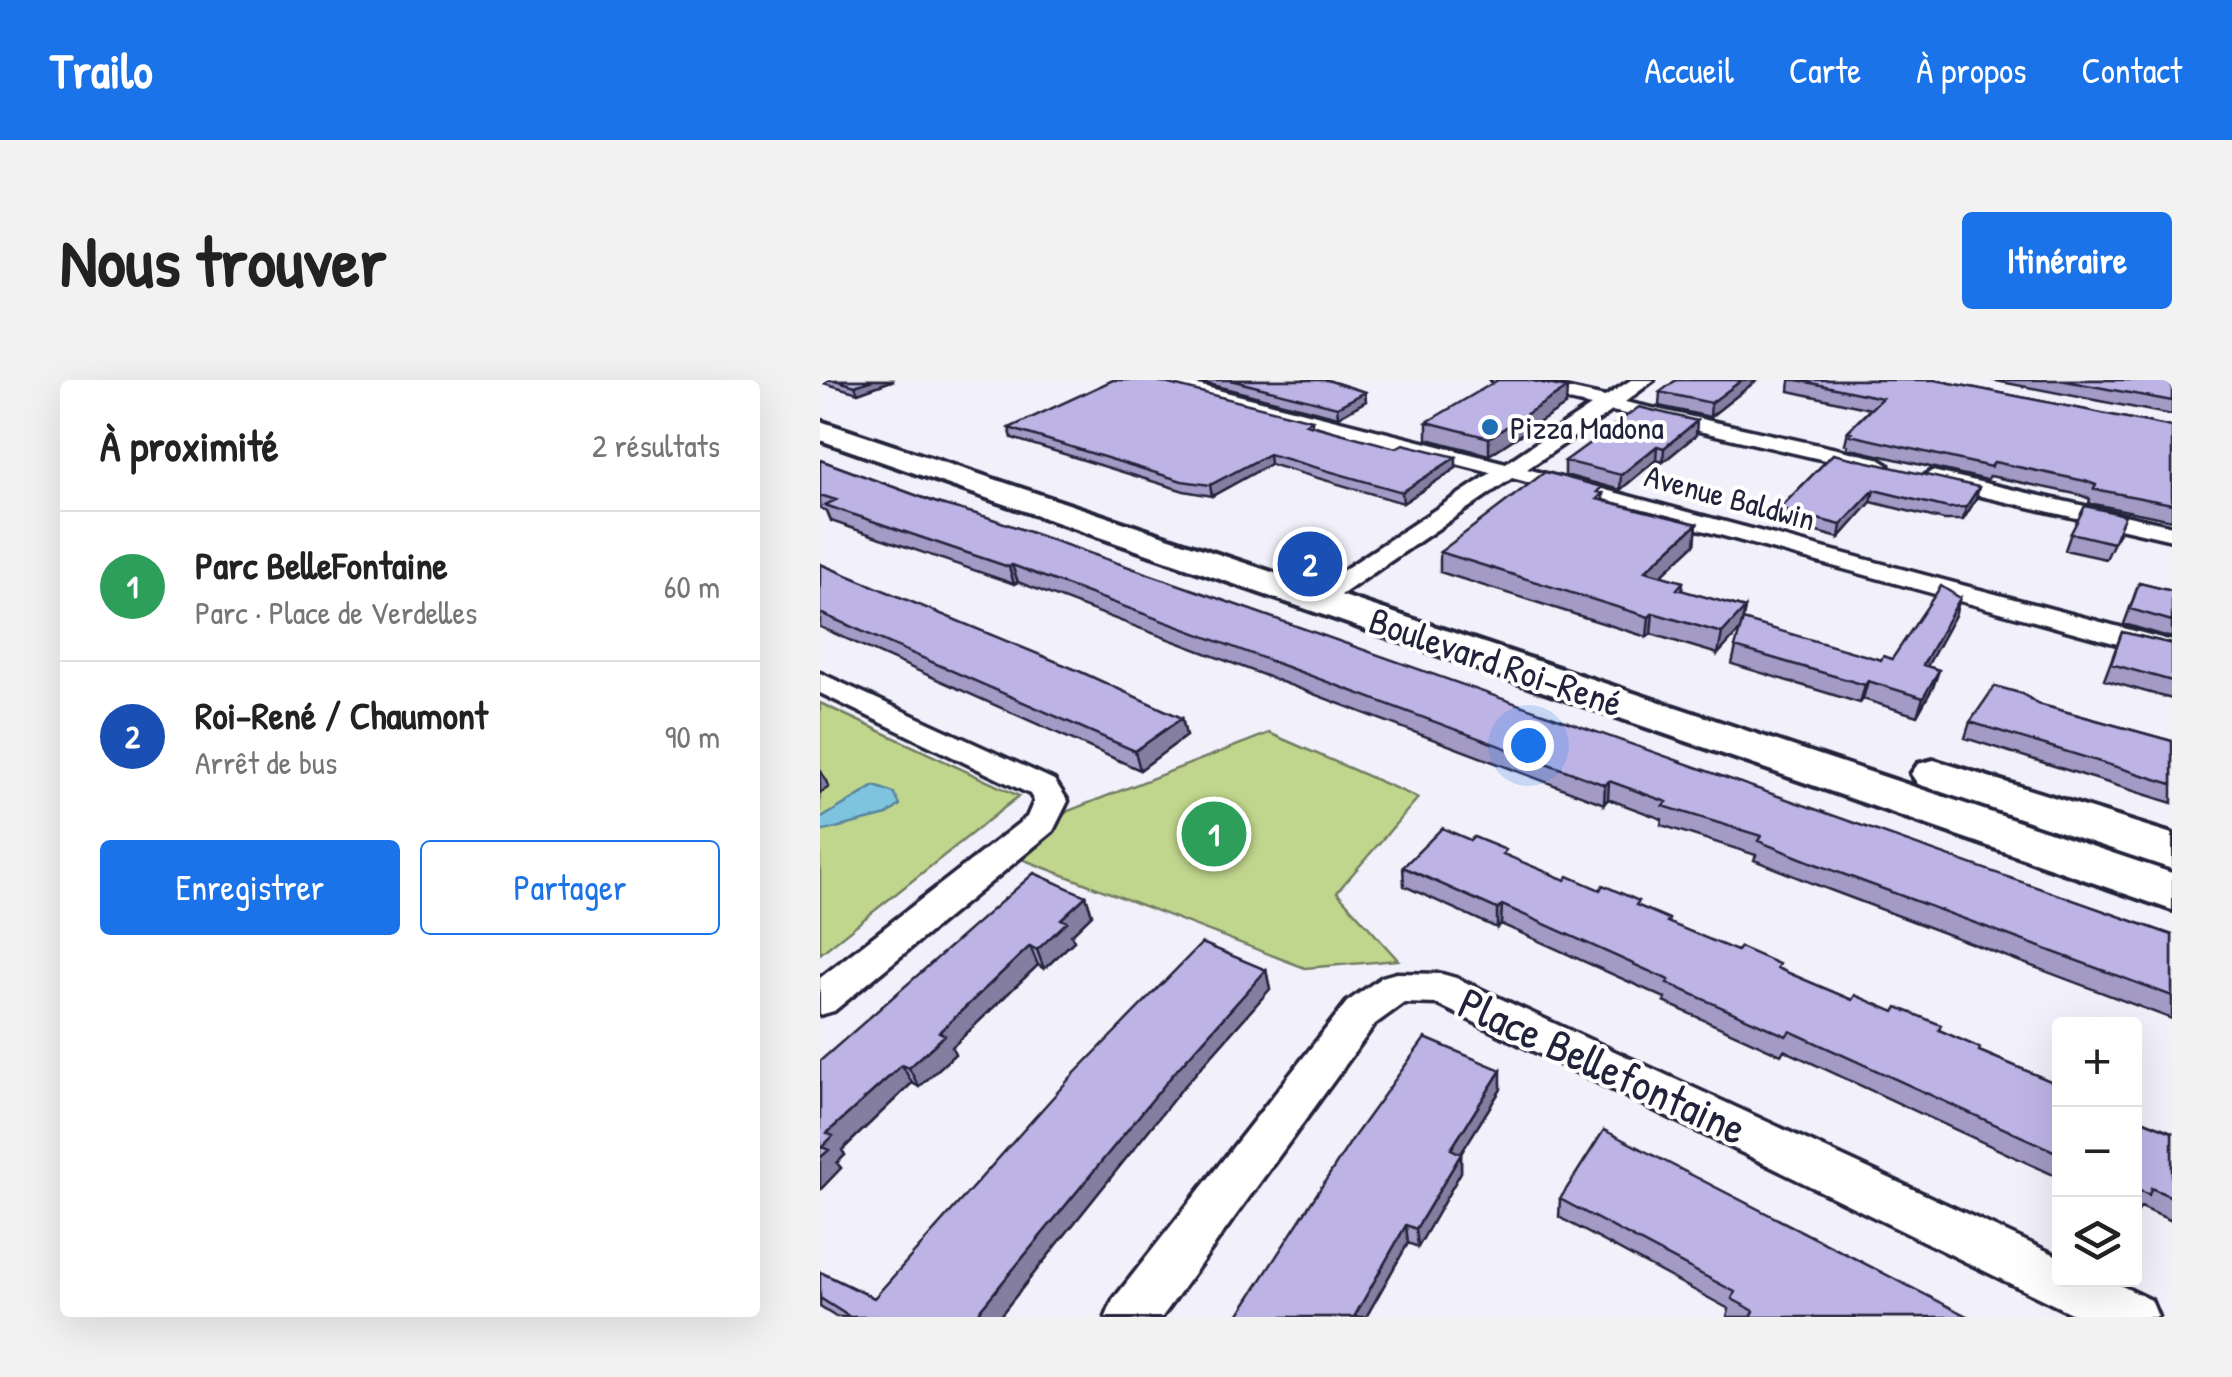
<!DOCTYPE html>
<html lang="fr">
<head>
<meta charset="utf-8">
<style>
  :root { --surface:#fff; --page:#f2f2f2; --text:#222; --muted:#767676; --line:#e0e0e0; --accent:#1a73e8 }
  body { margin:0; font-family:"Patrick Hand",sans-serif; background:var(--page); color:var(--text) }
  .controls { position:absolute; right:30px; bottom:30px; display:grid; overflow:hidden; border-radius:10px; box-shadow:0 10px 40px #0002 }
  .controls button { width:90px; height:90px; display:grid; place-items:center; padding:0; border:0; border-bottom:2px solid var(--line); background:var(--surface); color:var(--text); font:50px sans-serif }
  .you { position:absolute; left:708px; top:365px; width:35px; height:35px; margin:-25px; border:8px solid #fff; border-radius:50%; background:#1a73e8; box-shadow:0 0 0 15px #1a73e833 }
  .badge { display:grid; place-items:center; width:65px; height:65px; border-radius:50%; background:var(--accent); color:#fff; font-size:32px; font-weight:700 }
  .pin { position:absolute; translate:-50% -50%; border:5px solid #fff; box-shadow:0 2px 10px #0006 }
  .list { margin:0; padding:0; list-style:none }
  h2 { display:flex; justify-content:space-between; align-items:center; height:130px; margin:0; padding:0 40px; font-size:42px }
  h2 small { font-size:32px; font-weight:400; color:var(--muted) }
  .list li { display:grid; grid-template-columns:65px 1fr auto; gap:30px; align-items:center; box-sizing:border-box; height:150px; padding:0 40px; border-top:2px solid var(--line) }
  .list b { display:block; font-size:38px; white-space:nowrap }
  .list p { margin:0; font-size:32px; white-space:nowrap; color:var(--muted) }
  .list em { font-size:32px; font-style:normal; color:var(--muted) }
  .actions { display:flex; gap:20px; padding:30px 40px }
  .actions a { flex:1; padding:22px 0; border:2px solid var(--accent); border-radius:10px; text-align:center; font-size:35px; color:var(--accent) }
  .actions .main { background:var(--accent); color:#fff }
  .icon { flex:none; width:55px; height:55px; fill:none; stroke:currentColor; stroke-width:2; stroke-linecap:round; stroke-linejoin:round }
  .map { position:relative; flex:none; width:1352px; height:937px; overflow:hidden; border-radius:10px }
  header { display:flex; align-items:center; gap:60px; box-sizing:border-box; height:140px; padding:0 50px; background:var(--accent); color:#fff }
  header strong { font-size:48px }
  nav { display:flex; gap:55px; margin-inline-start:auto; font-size:35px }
  .intro { display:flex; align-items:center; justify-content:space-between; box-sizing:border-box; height:240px; padding:0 60px }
  h1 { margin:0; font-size:70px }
  .button { padding:25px 45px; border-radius:10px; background:var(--accent); color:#fff; font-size:35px; font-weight:700 }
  main { display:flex; gap:60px; padding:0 60px }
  aside { flex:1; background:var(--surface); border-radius:10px; box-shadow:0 10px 40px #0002 }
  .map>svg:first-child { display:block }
</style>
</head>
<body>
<header>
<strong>Trailo</strong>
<nav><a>Accueil</a><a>Carte</a><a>À propos</a><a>Contact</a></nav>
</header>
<div class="intro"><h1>Nous trouver</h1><a class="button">Itinéraire</a></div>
<main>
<aside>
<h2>À proximité<small>2 résultats</small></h2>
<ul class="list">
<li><span class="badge" style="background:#2e9e5b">1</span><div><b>Parc BelleFontaine</b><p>Parc · Place de Verdelles</p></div><em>60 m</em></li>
<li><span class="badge" style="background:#1a4fb4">2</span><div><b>Roi-René / Chaumont</b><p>Arrêt de bus</p></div><em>90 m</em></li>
</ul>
<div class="actions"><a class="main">Enregistrer</a><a>Partager</a></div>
</aside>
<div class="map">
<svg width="1352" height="937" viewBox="0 0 1352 937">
  <rect width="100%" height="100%" fill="#f2f0fa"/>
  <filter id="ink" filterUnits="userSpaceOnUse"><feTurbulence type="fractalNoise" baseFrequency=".01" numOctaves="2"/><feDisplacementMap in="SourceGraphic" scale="20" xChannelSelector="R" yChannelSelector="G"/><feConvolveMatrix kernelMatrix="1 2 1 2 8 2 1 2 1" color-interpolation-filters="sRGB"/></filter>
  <g filter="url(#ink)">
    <path fill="#c0d68c" stroke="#717c64" stroke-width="2.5" d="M0,323l199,93 -199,158z
      M449,353l149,65 -81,94 61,68 -93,8 -291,-112 54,-45z"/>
    <path fill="#7ec4df" stroke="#59839d" stroke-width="2.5" d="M55,406l19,7 6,12 -13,10 -67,17v-13z"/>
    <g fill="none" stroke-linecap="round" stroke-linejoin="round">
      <defs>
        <path id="street" d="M325,0h33l328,83 85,-57 -96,-22 -3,-4h36l77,17 26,-17h23l-29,22 252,56 11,7 -11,7 -265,-61 -85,58 645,172v18l-660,-181 -187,128h-18l-4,-6 4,-6 184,-121 -343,-89z
          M1112,91l240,55v14l-248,-57 -3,-5z
          M0,293l234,107 14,21 -15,30 -219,180 -14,4v-37l207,-161 7,-16 -4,-7 -210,-101z
          M576,593l46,1 14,4 604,279v22h47l44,21 7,17h-79l-642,-313 -33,-1 -29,21 -213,293h-56l7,-17 234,-298 35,-25z"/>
        <path id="secondary" d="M0,41l1352,452v37l-1352,-470z
          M1114,380l238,74v35l-254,-85 -7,-10 7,-10z"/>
      </defs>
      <use href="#street" stroke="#22223b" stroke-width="7"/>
      <use href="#secondary" stroke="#22223b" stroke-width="8"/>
      <use href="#street" fill="#fff" fill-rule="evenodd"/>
      <use href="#secondary" fill="#fff" fill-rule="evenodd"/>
    </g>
    <path fill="#a39bc5" stroke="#22223b" stroke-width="2.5" d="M0,0h74l-36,13 -38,-11z
      M373,0h134l38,12 1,9 -28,16z
      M937,0l-47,37 -51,-11 1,-14z
      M970,0h145l237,47v93l-83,-17 1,-4 -10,-4 -90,-19 -3,4 -140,-32 1,-3 -3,-1 3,-13 22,-22 -81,-18z
      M1171,0h181v35z
      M746,25l-77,50 -62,-16v-17z
      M492,40v5l144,43 -53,35 -133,-39 -58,32 -28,-5 -172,-53 -3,-10z
      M876,55l-33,27 -7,-2 -36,30 -55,-15v-14z
      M1013,74l143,45 -13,21h-19l-73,-18 -32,36 -62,-17 2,-12z
      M0,80l117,43 1235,432v84l-363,-137 -55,-22 2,-5 -95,-30 1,-6 -54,-20 -4,5 -586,-222 -4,2 -183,-63 -4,-10 -7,-3z
      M782,113h1v7l94,24 -2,20 -35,32 23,6 -1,9 63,17 -3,16 139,36 11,-1 68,-61 -5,17 -28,51 12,4 -6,17 -16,29 -54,-17 -3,4 -128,-39 8,-34 -22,24 -67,-20 -4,3 -207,-65v-20z
      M1299,152l-13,27 -41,-9 6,-17z
      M0,184l362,154 4,18 -46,34 -320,-143z
      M1319,203l33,8v47l-48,-14z
      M1302,252l50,12v55l-68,-19z
      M1218,324l134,37v62l-207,-65 5,-16z
      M686,476l59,24 73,26 31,13 -1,4 184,77 87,30 40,21 81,34v93l-276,-128 -3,5 -117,-53 1,-4 -164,-74 -4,4 -93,-42 -1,-19z
      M266,516l6,19 -21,20 3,6 -30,28 -6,-4 -86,82 3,7 -36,33 -7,-4 -70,67 3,5 -8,8 4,5 -21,22v-129z
      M446,590l4,19 -90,102 -181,226h-163l-16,-10v-35l54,26z
      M681,709l-40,64v19l-43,75 -10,-4 -42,74h-129z
      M1314,737l38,15v89l-31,-14 -4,6 -3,-1z
      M740,819l409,118h-241l-1,-1 2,-7 -170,-92z"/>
    <path fill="#847ea0" stroke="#22223b" stroke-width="2.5" d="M52,0h22l-36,13 -3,-7z
      M922,0h15l-47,37 1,-14z
      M747,8l-1,17 -77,50v-17z
      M545,12l1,9 -28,16 -1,-10z
      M877,41l-1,14 -33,27 1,-14z
      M837,66l-1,14 -36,30 1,-15z
      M449,74l1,10 -58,32 -2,-11z
      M636,77v11l-53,35 -1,-11z
      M1159,107l-3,12 -13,21 3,-13z
      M1054,110l-3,12 -32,36 2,-13z
      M877,144l-2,20 -52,48 2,-21z
      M192,185l6,17 -4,2 -5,-17z
      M1140,218l-5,17 -37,68 5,-18z
      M925,228l-4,21 -23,25 4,-21z
      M833,233l-2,21 -4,3 2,-20z
      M1119,290l-6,17 -16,29 6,-18z
      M1048,301l-5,18 -3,4 5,-18z
      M362,338l4,18 -46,34 -5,-19z
      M0,389l9,18 -9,6z
      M789,401l-1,18 -4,5 1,-19z
      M266,516l6,19 -21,20 3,6 -30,28 -7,-19 24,-31z
      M682,525l-1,19 -4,4v-19z
      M210,566l8,19 -86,82 3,7 -36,33 -10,-19 30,-36z
      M446,590l4,19 -90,102 -181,226h-25l200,-244z
      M82,685l10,18 -70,67 3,5 -8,8 4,5 -21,22v-32l2,-11 5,-14z
      M681,690v19l-49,79 -1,-19z
      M641,774v18l-43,75 -2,-18z
      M586,845l2,18 -42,74h-12z"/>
    <path fill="#bdb4e5" stroke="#22223b" stroke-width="2.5" d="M15,0h37l-17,6z
      M293,0h40l159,40 -6,4 90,24 7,-4 53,13 -54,35 -133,-38 -59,31 -28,-4 -173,-53z
      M410,0h97l38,12 -28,15z
      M678,0h30l39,8 -78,50 -62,-16z
      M856,0h66l-31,23 -51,-11z
      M977,0h138l237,47v77l-78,-15 2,-4 -11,-4 -91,-19 -3,5 -141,-32 2,-3 -4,-1 34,-33z
      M1240,0h112v21z
      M819,27l58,14 -33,27 -7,-2 -36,29 -56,-14z
      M1013,74l146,33 -13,20 -18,1 -74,-18 -33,35 -62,-16z
      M0,80l117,43 50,14 1185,418v61l-359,-133 -55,-22 3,-5 -98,-30 4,-4 -58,-21 -4,4 -593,-220 -3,2 -184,-62 11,-5 -16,-5z
      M725,92l57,15 -5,5 6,1 -6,6 100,25 -52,47 38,11 -6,7 68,19 -23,25 -69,-20 -4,4 -209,-65z
      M1265,126l40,9 -12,28 -42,-10z
      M0,184l259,107 103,47 -47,33 -315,-138z
      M1319,203l33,8v30l-42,-12z
      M1121,206l19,12 -37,67 16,5 -16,28 -55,-17 -3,4 -130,-38 8,-27 138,40 2,-4 9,3z
      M1302,252l50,12v37l-61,-17z
      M1175,306l28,8 15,10 134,37v43l-202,-62z
      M622,448l28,12 4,-3 32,13 -3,4 62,26 3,-4 32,14 3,-5 36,16 -3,4 33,14 -2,3 70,29 3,-4 39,17 -2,4 75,32 3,-5 39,17 3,-5 44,18 -2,5 41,18 -1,3 81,34v69l-270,-123 -4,5 -119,-53 2,-3 -167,-75 -5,4 -94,-42z
      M214,493l52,23 -25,23 6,3 -30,28 -7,-4 -91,86 6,3 -36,33 -7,-3 -75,68 6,3 -11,11 7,3 -9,8v-97z
      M382,563l64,27 -92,103 -200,244h-124l-30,-19v-26l54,26 196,-220z
      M605,658l76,32 -50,79 10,5 -45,75 -10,-4 -52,92h-117l116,-179z
      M1314,737l38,15v65l-21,-9 -2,7 -15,-7z
      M784,750l365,187h-218l3,-6 -22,-12 3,-7 -175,-93z"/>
  </g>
  <circle fill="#1f6fb2" stroke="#fff" stroke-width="4" cx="670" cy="47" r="10"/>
  <g text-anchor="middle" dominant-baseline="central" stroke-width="8" stroke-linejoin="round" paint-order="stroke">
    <g font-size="32" fill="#22223b" stroke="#fff" text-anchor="start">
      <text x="690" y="47">Pizza Madona</text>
    </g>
    <g font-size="32" fill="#22223b" stroke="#fff">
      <text transform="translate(910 117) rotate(15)">Avenue Baldwin</text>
    </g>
    <g font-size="38" fill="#22223b" stroke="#fff">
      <text transform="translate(676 281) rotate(19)">Boulevard Roi-René</text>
    </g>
    <g font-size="45" fill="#22223b" stroke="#fff">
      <text transform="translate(783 685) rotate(25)">Place Bellefontaine</text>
    </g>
  </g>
</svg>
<div class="controls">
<button>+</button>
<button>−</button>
<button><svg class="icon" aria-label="layers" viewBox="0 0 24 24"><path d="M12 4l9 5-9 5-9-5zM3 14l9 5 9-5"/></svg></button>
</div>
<div class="you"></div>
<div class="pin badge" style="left:394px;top:454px;background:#2e9e5b">1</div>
<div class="pin badge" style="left:490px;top:184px;background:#1a4fb4">2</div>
</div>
</main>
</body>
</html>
